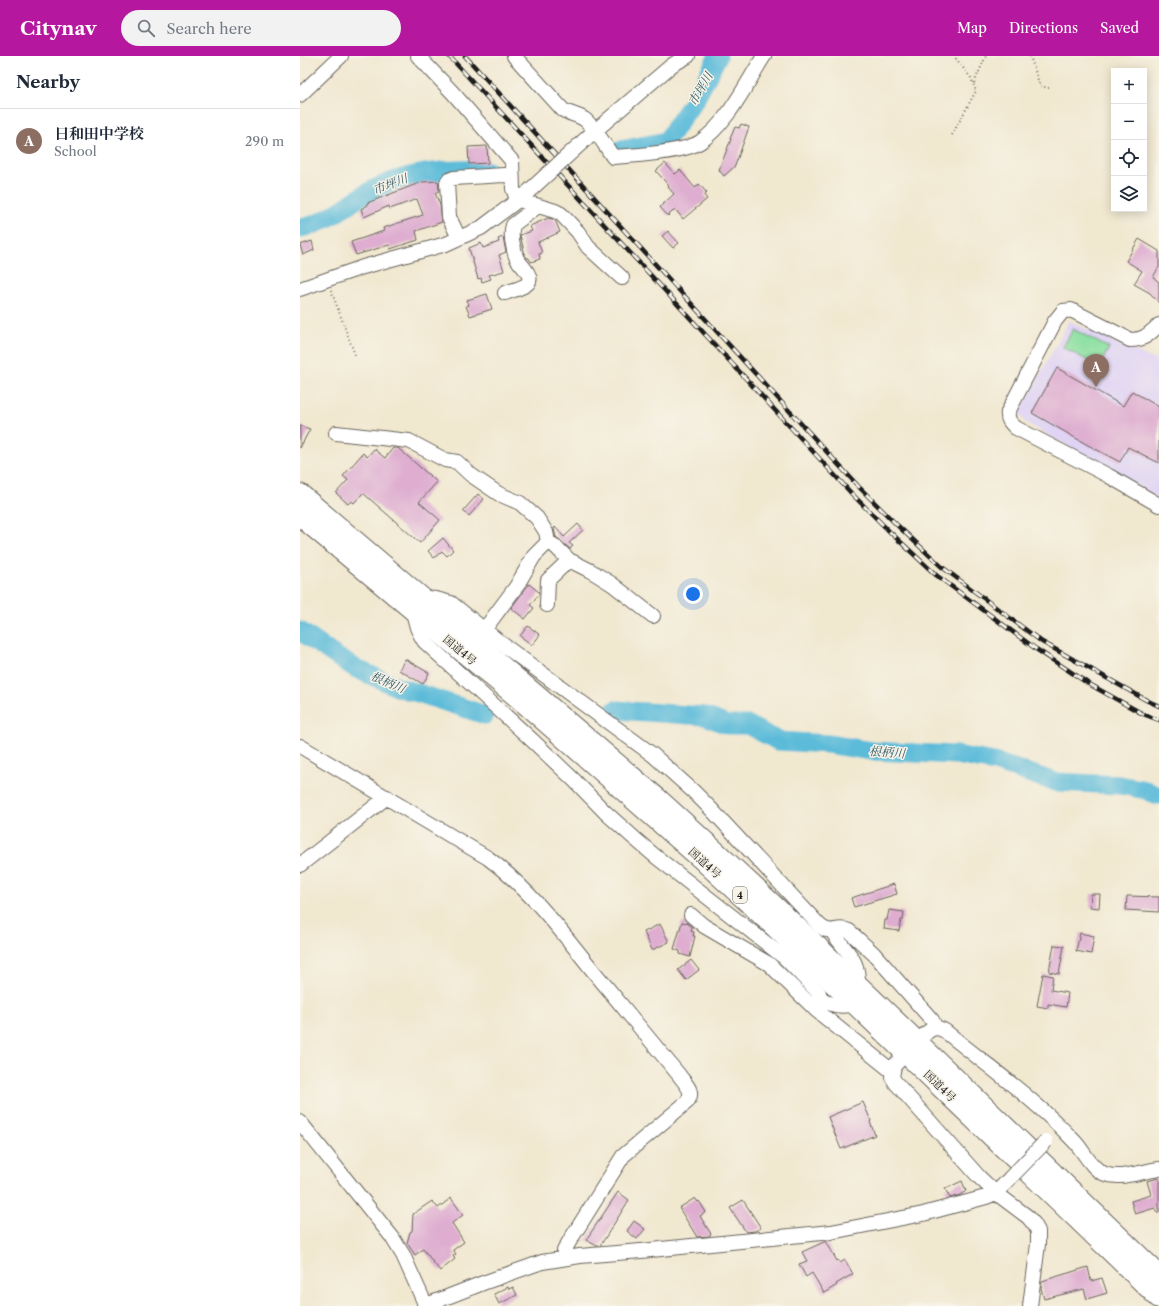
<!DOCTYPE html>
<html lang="en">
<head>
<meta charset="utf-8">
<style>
  :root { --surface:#fff; --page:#f2f2f3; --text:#1f2937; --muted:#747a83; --line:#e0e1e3; --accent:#b5179e }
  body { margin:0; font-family:"Libre Caslon Text","Noto Serif JP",serif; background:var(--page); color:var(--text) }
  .controls { position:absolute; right:12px; top:12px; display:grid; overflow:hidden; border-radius:0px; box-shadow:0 2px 10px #0003 }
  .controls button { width:36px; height:36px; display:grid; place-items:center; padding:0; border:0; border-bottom:1px solid var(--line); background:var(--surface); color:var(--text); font:20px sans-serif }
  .you { position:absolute; left:393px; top:538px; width:14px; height:14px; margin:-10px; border:3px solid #fff; border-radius:50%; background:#1a73e8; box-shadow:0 0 0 6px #1a73e833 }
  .badge { display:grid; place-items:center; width:26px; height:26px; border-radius:50%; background:var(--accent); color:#fff; font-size:13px; font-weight:700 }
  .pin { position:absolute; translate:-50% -33px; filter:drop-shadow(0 1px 2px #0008) }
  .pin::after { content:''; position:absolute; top:21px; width:14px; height:12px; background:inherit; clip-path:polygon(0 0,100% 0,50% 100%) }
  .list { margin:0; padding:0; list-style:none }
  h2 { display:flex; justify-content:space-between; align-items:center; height:52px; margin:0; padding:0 16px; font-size:17px }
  h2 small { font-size:13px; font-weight:400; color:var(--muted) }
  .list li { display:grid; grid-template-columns:26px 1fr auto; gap:12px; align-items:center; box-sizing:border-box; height:64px; padding:0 16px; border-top:1px solid var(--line) }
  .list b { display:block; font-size:15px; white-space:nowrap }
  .list p { margin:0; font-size:13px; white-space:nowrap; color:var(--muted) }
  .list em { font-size:13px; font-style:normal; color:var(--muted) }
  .icon { flex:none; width:22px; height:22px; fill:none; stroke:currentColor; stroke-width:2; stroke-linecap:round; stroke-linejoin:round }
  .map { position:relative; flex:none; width:859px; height:1250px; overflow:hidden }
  header { display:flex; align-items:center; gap:24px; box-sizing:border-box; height:56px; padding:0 20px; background:var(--accent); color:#fff }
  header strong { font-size:19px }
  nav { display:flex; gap:22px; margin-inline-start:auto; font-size:14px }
  .search { width:280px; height:36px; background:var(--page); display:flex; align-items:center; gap:10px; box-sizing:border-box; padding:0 14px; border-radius:22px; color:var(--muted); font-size:15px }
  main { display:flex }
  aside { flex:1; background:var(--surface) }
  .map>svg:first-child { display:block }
</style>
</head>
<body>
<header>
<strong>Citynav</strong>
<div class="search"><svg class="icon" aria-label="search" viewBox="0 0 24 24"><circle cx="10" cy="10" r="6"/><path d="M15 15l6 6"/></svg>Search here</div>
<nav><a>Map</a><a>Directions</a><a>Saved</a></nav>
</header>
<main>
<aside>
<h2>Nearby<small></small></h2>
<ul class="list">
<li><span class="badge" style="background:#8d6e63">A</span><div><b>日和田中学校</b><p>School</p></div><em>290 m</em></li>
</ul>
</aside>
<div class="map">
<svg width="859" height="1250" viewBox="0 0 859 1250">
  <rect width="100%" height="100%" fill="#f7f3e8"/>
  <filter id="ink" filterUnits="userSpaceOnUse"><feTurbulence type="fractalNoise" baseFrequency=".025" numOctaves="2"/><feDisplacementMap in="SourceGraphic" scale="8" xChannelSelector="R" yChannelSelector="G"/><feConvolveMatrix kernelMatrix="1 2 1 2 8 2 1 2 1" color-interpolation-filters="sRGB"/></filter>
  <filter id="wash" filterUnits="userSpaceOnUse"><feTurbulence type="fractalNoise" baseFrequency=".012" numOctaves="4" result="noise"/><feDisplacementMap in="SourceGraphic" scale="16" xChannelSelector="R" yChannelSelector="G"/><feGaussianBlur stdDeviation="0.9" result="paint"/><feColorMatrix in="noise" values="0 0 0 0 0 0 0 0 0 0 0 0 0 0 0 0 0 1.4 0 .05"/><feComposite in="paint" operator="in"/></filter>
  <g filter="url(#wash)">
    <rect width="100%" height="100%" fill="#f1e8d0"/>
    <path fill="#e0d4f4" d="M769,265l86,39 4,-4v142l-134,-76 -6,-9z"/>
    <path fill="#8de0a2" stroke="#547e5f" d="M773,273l36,19 -10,19 -36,-20z"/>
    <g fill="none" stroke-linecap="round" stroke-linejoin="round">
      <path stroke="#5bbbd9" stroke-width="19" d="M321,94l45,-9 30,-43 22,-42
        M0,172c27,-4 47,-24 70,-37 33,-18 80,-24 118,-20
        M0,575l37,26 20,12 40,18 21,6 67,22
        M315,654l90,6 22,9h21l30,16 50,3 44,7 84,4 39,7 60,20 65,3 26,5 9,5h4"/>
    </g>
    <g id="blocks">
      <path fill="#deadd0" d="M441,68l8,3 -14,39 -11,10 -5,-6 12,-31h-1l5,-12 4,1z
        M187,90l1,17 -19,1 -1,-17z
        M365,107l10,11 5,-4 15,18 4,-4 8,9 -3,2 3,4 -24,20 -8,-10 -7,7 -8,-9 14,-13 -6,-7 1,-1 -13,-15z
        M138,125l1,10 -4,2 5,12 2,17 -26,9 2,9 -28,9 -1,-4 -33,10 -5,-13 33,-11 -1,-3 40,-13 -6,-16 -27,10 -1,-3 -25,11 -3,-8 7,-4 -1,-2 55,-21z
        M248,162l7,2 5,12 -22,10 4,11 -3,1 1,5 -9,3 -2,-4h-2l-2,-3 -5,-20 12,-4 -2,-5z
        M368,175l11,12 -6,5 -11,-12z
        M203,181l3,15 -7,3 5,16 -15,4 2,4 -9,3 -1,-4 -3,1 -9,-31 12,-5 2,5 16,-6 -1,-3z
        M839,183l20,12v16l-6,10 6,5v21l-9,-10 -16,-9 8,-13 -16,-10z
        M12,185l2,9 -11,5 -3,-10z
        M187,238l5,15 -22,7 -4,-10 3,-1 -2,-5z
        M757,312l66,38 9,-15 27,16v56l-31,-16 -8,15 -34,-18 -54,-31z
        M0,370l10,3 -10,19z
        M93,392h5l39,34 -18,20 21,18 -20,23 -57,-50 -9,10 -3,-2 -3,3 -12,-11 12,-13 -5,-4 20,-23 4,4 7,-8 11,9z
        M178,438l6,5 -15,17 -6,-5z
        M278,468l5,6 -14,13 4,3 -3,3 -14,-12 -2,-8 1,-2 9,10z
        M143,482l10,12 -6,6 -5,-5 -8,7 -6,-7z
        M229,528l10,8v2l-9,11 4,3 -9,11 -14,-11z
        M228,570l12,9 -8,10 -12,-9z
        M105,603l24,14 -6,11 -24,-14z
        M594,828l3,10 -43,13 -3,-9z
        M791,838h9l-1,14 -9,-1z
        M827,840l32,1v15l-33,-2z
        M589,854l15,2 -1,8h-2l-2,11 -15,-2 1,-9h2z
        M382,866l5,1 5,4 -1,4 3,1 -1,4h2l-5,21 -10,-3v-3l-6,-2z
        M360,868l9,18 -17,8 -8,-18z
        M780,877l14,3 -3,18 -15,-3z
        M754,889l10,1 -5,28 -10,-2z
        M391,904l8,10 -13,10 -8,-10z
        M743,918l10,2 -2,14 17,3 -2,14 -18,-3v4l-11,-2z
        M563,1046l8,19 -1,1 5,13 -34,14 -13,-32z
        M859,1122v35h-2l-2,-5 -20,6 -4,-13 20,-6 -4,-14z
        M662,1125l4,10 -6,4 -10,3 -5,-9z
        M318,1136l11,8 -29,46h-3l-11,-6z
        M151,1142l12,17 -11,8 12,19 -11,8 3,4 -3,2 2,3 -15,12 -17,-22 -8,6 -8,-12 3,-11 2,-1 1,-17 19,-13 6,7z
        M395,1142l3,4 1,-1 7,11 -6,4 11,18 -2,2 -12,1 -18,-29z
        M443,1144l18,28 -6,3 -9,1 -16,-24z
        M334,1165l11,8 -8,10 -10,-8z
        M526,1185l11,20 1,-1 2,3 5,-3 8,14 -17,10 1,1 -13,8 -12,-20 -6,4 -7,-13 8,-3 -5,-9z
        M788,1211l3,14 11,-3 5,15 -20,6 -3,-10 -40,10 -3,-11 1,-7z
        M208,1231l1,2 4,-2 4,8 -18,9 -5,-10z"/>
    </g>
  </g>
  <g filter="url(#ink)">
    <use href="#blocks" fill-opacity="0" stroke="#67635b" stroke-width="1"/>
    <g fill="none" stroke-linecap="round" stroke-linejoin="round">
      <defs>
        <path id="minor" d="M118,0l35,37 59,68 1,28 2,5 4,6 36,11 6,3 17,18 10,15 34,31
          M214,0l49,54c7,4 15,5 21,9 10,7 22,28 29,38 20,-1 72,-5 87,-15 28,-19 46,-58 64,-86
          M0,39l41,-39
          M289,80l83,-71 16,-9
          M159,182l-10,-21 -2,-34 2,-3 5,-2 50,-3 8,1
          M0,233l63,-22 83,-23 35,-16 45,-34
          M205,237c7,-3 19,-5 23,-10 6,-7 -8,-19 -11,-24 -4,-9 -7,-25 -4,-34l25,-19
          M859,269c-11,10 -15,15 -29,15l-59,-30 -8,1 -8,10 -47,91c-1,7 2,11 8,16l93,48 50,29
          M36,377l73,8 36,19 12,2 14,13 28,19 21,9 17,15 9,14 2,10 7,4 14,14 22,11 21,13 41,32
          M123,542l13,1 15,4 51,41 151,111 40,36 18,18 109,117c12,10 17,-1 29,5l25,23 58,66 4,8
          M247,549l1,-25 21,-20
          M114,555c0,12 4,20 10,30l109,100 41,39 31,32 29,26 21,18 130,102 34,35 1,4 -6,11
          M184,574l32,-43 18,-31 14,-14
          M0,690l188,112c40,30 71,70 102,109 30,36 59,72 89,108 7,10 16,16 8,27l-64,54 -54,86 -5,9 -1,7
          M0,809l87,-68
          M391,859l13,11 65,38 47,46 77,62
          M532,875c13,21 27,26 26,53
          M520,941c11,10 22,10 36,7
          M617,986c9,-8 15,-19 28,-11 44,36 91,69 129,110 10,10 17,28 31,33 16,6 38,-3 54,-5
          M606,997l-12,13 -2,11 3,5 84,95 17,16 32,24 6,7 4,7v13l-8,62
          M0,1066l92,115 11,18 23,51
          M124,1250l59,-23 59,-21 38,-6 61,-5 190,-19 92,-18 63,-17 10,-4 15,-16"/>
        <path id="highway" d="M0,438l356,303c172,155 336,318 503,478
          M0,460l224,187 176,155 79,73 380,367"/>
      </defs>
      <use href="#minor" stroke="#67635b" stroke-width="16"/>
      <use href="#highway" stroke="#67635b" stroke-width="22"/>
      <path stroke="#67635b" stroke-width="2" stroke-dasharray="1 3" stroke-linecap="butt" d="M730,0l10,30 9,2
        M674,27l12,-27
        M652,79l24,-44 -5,-13 -17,-22
        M31,234l24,65"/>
      <use href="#minor" stroke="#fff" stroke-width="14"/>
      <use href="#highway" stroke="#fff" stroke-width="20"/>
      <defs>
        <path id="rail" d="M149,0l403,438 39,39 45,42 100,74 53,35 54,30 16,6
          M165,0l393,430 39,39 45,42 100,75 106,59 11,5"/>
      </defs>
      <use href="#rail" stroke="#1c1c1c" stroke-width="4.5"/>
      <use href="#rail" stroke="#f7f3e8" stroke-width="3" stroke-dasharray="9" stroke-linecap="butt"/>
      <defs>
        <path id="minor-bridge" d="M228,136l61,-56
          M711,1121l35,-36"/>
      </defs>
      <use href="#minor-bridge" stroke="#67635b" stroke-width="16" stroke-linecap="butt"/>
      <use href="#minor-bridge" stroke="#fff" stroke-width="14"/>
    </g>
  </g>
  <g text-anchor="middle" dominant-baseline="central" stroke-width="3" stroke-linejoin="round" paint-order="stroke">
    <rect fill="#f7f3e8" stroke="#5e5c59" stroke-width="1" x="433" y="831" width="14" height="16" rx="3"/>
    <g font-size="10" font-weight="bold" fill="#1c1c1c">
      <text x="440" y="839">4</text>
    </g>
    <g font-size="11" fill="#1c1c1c" stroke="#f7f3e8">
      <text transform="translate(160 594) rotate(40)">国道4号</text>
      <text transform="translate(405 807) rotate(42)">国道4号</text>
      <text transform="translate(640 1030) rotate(44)">国道4号</text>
    </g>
    <g font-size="12" font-style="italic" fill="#355c68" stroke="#f7f3e8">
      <text transform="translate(400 33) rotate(-60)">市坪川</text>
      <text transform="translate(90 128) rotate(-21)">市坪川</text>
      <text transform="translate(88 626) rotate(23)">根柄川</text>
      <text transform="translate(587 696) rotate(4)">根柄川</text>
    </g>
  </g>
</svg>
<div class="controls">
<button>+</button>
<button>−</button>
<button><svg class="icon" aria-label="locate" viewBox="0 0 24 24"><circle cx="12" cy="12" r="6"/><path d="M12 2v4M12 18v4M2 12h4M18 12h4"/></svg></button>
<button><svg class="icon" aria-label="layers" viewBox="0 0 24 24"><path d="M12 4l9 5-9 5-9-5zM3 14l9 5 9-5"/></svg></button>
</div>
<div class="you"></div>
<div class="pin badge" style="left:796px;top:331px;background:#8d6e63">A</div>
</div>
</main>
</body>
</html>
